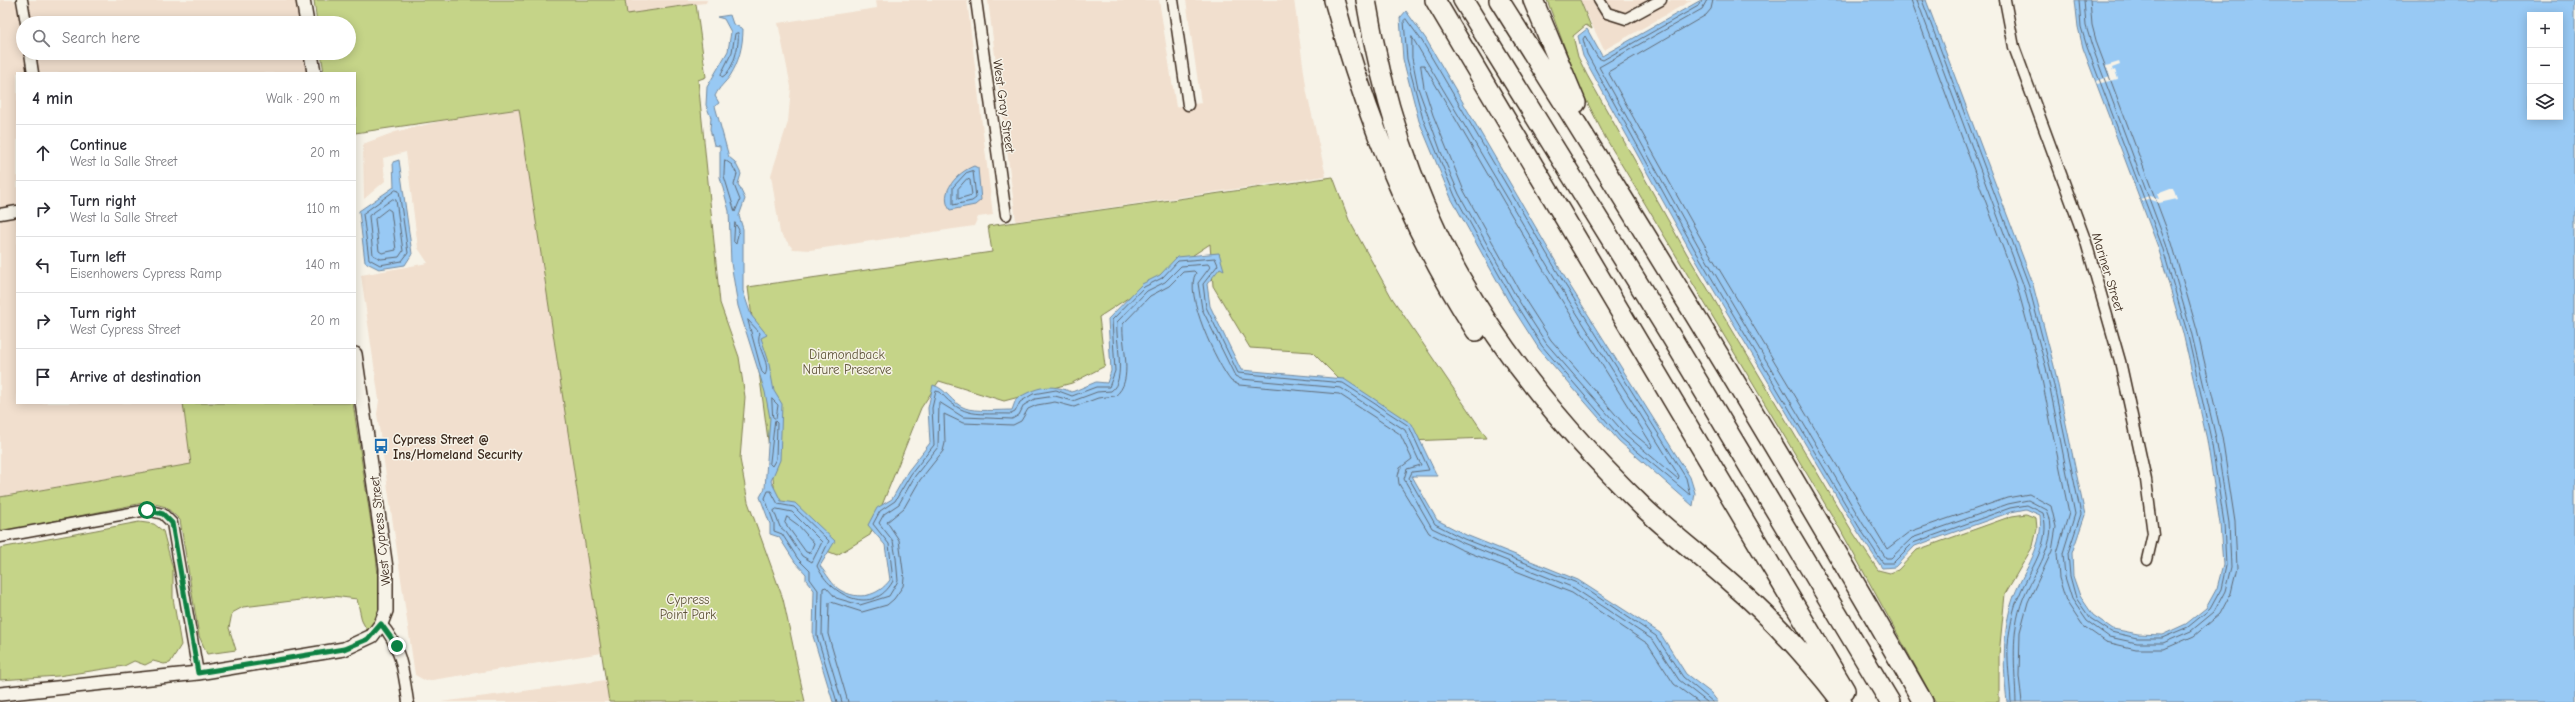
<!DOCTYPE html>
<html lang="en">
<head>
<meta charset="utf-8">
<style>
  :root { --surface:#fff; --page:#f7f7f7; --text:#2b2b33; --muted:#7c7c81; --line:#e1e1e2 }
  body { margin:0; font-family:"Comic Neue",sans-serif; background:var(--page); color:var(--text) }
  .controls { position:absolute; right:12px; top:12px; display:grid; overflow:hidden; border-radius:0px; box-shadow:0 2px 10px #0003 }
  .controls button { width:36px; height:36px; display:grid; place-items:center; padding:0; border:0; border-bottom:1px solid var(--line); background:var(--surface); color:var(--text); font:20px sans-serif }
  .stop { position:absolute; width:12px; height:12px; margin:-9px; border:3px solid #0b8043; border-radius:50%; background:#fff }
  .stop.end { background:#0b8043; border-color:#fff; box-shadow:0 1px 4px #0008 }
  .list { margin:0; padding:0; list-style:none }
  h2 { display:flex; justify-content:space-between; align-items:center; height:52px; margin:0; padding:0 16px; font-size:17px }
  h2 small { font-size:13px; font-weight:400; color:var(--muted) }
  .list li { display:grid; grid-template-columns:26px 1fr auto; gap:12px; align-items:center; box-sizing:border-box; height:56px; padding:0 16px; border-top:1px solid var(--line) }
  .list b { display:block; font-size:15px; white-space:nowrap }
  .list p { margin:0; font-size:13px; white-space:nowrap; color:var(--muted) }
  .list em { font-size:13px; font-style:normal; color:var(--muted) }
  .icon { flex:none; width:22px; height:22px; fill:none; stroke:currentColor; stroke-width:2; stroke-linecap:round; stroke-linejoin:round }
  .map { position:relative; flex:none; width:2575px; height:702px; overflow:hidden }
  .search { position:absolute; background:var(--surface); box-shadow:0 2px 10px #0003; left:16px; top:16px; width:340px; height:44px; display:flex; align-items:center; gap:10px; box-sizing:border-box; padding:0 14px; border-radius:22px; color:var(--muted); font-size:15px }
  .panel { position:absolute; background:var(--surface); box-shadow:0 2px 10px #0003; left:16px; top:72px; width:340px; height:332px; border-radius:0px }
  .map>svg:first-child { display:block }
</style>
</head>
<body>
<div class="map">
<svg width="2575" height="702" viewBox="0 0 2575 702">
  <rect width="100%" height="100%" fill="#f7f3e8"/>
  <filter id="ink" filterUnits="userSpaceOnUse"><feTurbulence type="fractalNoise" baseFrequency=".025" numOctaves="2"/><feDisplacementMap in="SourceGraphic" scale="8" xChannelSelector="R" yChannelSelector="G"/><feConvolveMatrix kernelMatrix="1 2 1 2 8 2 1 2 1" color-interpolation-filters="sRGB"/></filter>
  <g filter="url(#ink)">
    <path fill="#f1dfce" d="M0,0h19l4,29v24h3l3,20h-12v134l-17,3z
      M27,0h270l3,23h-270z
      M625,0h82l-1,3 -10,1 -69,10z
      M876,0h91l26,215 -15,2 -4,9 -164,24 -17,-1 -13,-16 -9,-58 17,-53 3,-35 -13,-64 99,-15z
      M988,0h171l17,107 25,-4 -15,-103h108l13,93 19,83 -310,45z
      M1580,0h13l11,17 21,7 46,-24h21l-88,50z
      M1605,0h46l-26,14 -14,-5z
      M35,53h270l2,20h-269z
      M519,109l83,544 -176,28 -11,-6 -38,-261 2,-14 -18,-125 67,-12 -10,-15 -12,-96 -23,6 2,23 -21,18 -1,-55 32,-12 46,-11z
      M17,215v188h166l9,61 -192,33v-279z
      M606,680l3,22h-168z"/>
    <path fill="#c5d488" stroke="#807f53" d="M314,0h311l2,14 69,-10 10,73 -8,3 22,223 19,54 6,40 -5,62 8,43 35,97 22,103h-196l-90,-593 -164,24v-60h-31l-3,-20h28v-30h-32z
      M1547,0h33l12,29 -6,-4 -13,11 5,21 9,18 100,179 165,277 26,39 12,3 8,-3 19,-20 95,-34 14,-2 10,4 1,11 -4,17 -28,48 -6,61v47h-64l-95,-173 -235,-392 -26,-51z
      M1333,177l16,43 43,78 95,140 -78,3 -24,-16 -73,-73 -62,-4 -37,-62 -3,-42 -111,73 6,49 -33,17 -68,18 -65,-20 -18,27 -51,127 -33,20 -33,-13 -28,-41 -28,-214 244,-35 -4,-26z
      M183,403h170l23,153 7,69 -14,9 -7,-13 -5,-22 -24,-3 -90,11 -11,6 -3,15 7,22 -29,4 -8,-18 -19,-116 -14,-13 -18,-5 -148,30v-35l191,-33z
      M139,522l15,2 9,7 10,38v29l8,47 -11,18 -6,1 -11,-3 -8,4 -11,-4 -10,5 -66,10 -58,4v-132z"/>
    <path fill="#98c9f4" stroke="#73899e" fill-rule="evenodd" d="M1701,0h225l106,281 22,85 31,149 -13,38 1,23 7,20 13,19 20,14 25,5 24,1 24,-11 20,-16 11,-20 6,-23 -3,-41 -13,-84 -24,-107 -25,-86 -75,-199 -5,-21 -3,-27h500v702h-568c-4,-35 -5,-73 7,-106 11,-28 30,-50 26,-81l-14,-6 -15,3 -96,34 -20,21 -13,1 -26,-39 -165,-277 -108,-196 -5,-20 9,-7 15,27zM2530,15h30v102h-30z
      M1406,11l20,28 141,242 123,196 5,16 -2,13 -74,-65 -80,-92 -30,-47 -58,-104 -32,-77 -16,-62 -3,-41z
      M730,15l3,9 10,5c0,16 -4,33 -13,47 -5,7 -11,11 -15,20l4,7 -4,3 14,51 6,5 6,12 -3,10 7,15 -6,17 4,13v62l8,24 16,20 -6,3 7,21 6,32 8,13 -2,56 -9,21 10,20 14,2 40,38 -15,25c6,7 13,20 20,24 19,11 38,6 50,-10l-5,-35 -17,-20 9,-17 15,-9 16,-28 22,-28 -2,-35 5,-23c14,4 18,18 32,23 9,4 35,2 47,2l4,-11c21,-12 33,-16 56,-7l24,-10 11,1 4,-12 -3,-52 34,-35 18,-9 17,-18 42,-4 5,17 -4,-2 -13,16 3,22 31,64 103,9 68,45 25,52h-25l25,44 29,15 112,45 82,53 26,41 25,19 7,9h-885l-20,-66 1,-46 -8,-10v-6l-11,-12 -16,-25 -9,-3v-10l-10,-27 5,-9 5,-70 -5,-26 -27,-86 -7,-43 -2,-52 -9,-34v-31l-6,-1 -4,-16 1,-11 -5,-13 1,-18 21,-36 3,-19 -7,-13 -7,-2z
      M399,160l13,94 -7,11 -26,4 -14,-7 -6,-51 35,-24 -1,-25z
      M974,166l4,2 3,32 -6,5 -25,5c-12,-18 8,-38 24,-44z"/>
    <path fill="#f7f3e8" d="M2119,62l1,3 -8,3 1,3 2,-1 3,9 -21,5 -1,-3 14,-5 -4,-10z
      M2173,188l4,11 -18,4 -11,-4 -7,2 -1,-2 9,-3 10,3 -2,-5z"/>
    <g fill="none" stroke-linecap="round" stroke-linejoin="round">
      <path stroke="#606a74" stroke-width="1" d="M1702,0l-2,5 -97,55 -5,-2 -13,-22 -2,3 4,15 108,196 164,277 24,36h10l20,-20 97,-35 17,-3 16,8c9,30 -14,57 -24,83 -5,10 -7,22 -9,33 -5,23 0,49 1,73
        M1707,0l-5,9 -103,58 100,180 164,277 23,34h5l21,-20 96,-34 20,-4 19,10c14,30 -14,63 -24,89 -13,34 -8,68 -7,103
        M1713,0l-2,9 -5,6 -98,57 96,172 183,305 22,-17 98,-34 22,-4 22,12 5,21 -4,24 -24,51 -8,30 -1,44 3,26
        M1911,0l106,286 23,84 29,143 -12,40 2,25 7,23 16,24 24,17 30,7h28l30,-13 26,-22 11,-21 6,-25 -2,-46 -13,-85 -25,-107 -25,-87 -75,-199 -5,-19 -2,-25
        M1917,0l106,284 23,84 29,146 -12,39 2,24 7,22 15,22 22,16 28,6h26l28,-12 23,-19 11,-21 6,-24 -2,-44 -13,-85 -25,-107 -25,-87 -74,-198 -6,-20 -2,-26
        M1922,0l106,283 22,84 31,147 -13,39 2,23 6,22 14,20 21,14 26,6h25l26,-11 22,-18 11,-20 5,-23 -2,-43 -13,-84 -24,-107 -25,-86 -75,-199 -6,-20 -2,-27
        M1406,19l16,22 142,242 122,195 4,17 -69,-57 -79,-92 -29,-46 -58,-104 -32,-77 -16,-60 -3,-38z
        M738,33c2,11 -5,39 -16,44l-1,-3 11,-22 3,-18z
        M1412,37l147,248 120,191 -1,3 -53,-45 -79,-91 -29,-45 -58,-104 -18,-42 -23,-64 -6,-30z
        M1421,65h3l130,223 98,157 -1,3 -22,-18 -78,-90 -29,-45 -58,-104 -31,-76 -9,-28z
        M725,160l7,5 5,9 -3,11 6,15 -5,12 -11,-36z
        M973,171l3,27 -4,3 -19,4v-18l13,-14z
        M967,179l3,1 2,15 -14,4v-10z
        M396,190l3,1 9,62 -6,8 -22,4 -11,-6 -6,-45z
        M393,199l3,1 7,51 -4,6 -18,2 -8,-4 -4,-39z
        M388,209l3,2 5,39 -14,3 -3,-2 -4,-32z
        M735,223l4,7 -3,14 -2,-2z
        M748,320l12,13c-6,13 12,30 5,42l-3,-3z
        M772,399l6,6 -2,14 -3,-2z
        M775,421l2,2 -1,36 -4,7 -2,-2z
        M777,509l15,3 30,30 -10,20 -10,-6 -16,-24 -6,-5 -6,-16z
        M787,517l11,8 16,18 -4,10 -4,-1 -21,-29z
        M837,702l-20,-66 1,-46 -8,-11v-8l-12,-12 -16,-25 -8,-3v-8l-9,-25 3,-7h3l7,13 16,3 35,34 -12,25c14,30 56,51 76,15l-4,-37 -16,-20 7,-13 15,-10 16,-27 23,-29 -2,-37 4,-17 4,1c24,27 38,21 71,22l4,-2 5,-10 13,-8 23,-4 16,6 24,-9h13l6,-16 -3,-51 32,-33 18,-9 16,-17 37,-3 3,7 -15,19 3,23 32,66 105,10 66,43 20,44 -17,2 -3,6 26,46 29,15 113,44 79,53 27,41 30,25
        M842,702l-20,-67 1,-47 3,-1 10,11 24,7 29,-9 9,-15 -2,-23 -3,-17 -14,-18 5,-9 15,-10 16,-28 23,-29 1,-45 24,15 49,2 7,-4 5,-10 11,-6 20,-3 18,5 24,-9 14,-1c16,-11 4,-51 6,-69l30,-31 18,-9 16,-16 27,-2 2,3 -12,16 4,26 33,67 6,3 100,9 64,42 16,35 -14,4 -3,10 28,49 31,15 111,45 79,52 26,40 28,22
        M848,702l-20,-68 1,-31 2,-1 31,10 25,-7 7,-6 9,-13 1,-8 -5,-38 -12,-18 17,-14 16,-28 23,-29 2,-8 -1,-29 19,9 50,2 8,-4 7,-12 9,-4 18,-3 19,5 24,-9 17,-2c20,-15 6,-51 8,-72l27,-28 19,-10 14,-14 11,-1 2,2c-13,20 21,91 35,108l8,4 100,9 61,40 12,25 -12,9 -2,8 1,8 30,49 31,16 112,44 76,51 26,40 24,18"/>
      <defs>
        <path id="minor" d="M22,0l4,23
          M976,0l30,215
          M1173,0l15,105
          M1599,0l8,13 19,6 35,-19
          M2005,0l9,47 72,195 34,119 26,119 7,54 -6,26
          M30,53l3,20
          M0,214l17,-3
          M0,537l147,-27 16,4 9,9 26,150
          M381,624c20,21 23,50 27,78"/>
        <path id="tertiary" d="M303,0l4,23
          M311,53l3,20
          M0,694l198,-21 146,-24 28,-13 9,-12 5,-13v-43l-31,-214"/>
        <path id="motorway" d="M1334,0c32,118 76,229 142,331
          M1366,0c35,213 124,358 277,507 27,26 58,49 86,74 42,36 80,78 113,121
          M1435,0l410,690
          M1463,0l209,338 218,364
          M1499,0c146,231 289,464 424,702
          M1533,0l43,103"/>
      </defs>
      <use href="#minor" stroke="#3b2a1e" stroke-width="13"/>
      <use href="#tertiary" stroke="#3b2a1e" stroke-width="16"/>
      <use href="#motorway" stroke="#3b2a1e" stroke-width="22"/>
      <use href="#minor" stroke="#f7f3e8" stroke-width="10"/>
      <use href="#tertiary" stroke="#f7f3e8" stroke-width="13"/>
      <use href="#motorway" stroke="#f7f3e8" stroke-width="19"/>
    </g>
  </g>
  <g fill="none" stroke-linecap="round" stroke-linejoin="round" filter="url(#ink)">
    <path stroke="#0b8043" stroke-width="5" d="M147,510l16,4 9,9 26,150 146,-24 24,-10 13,-15 16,22"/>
  </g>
  <defs>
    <symbol id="bus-bare" viewBox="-9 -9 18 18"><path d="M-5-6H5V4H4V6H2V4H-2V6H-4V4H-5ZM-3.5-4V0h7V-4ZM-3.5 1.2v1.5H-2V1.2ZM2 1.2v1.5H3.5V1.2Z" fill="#1f6fb2" stroke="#f7f3e8" stroke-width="2.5" paint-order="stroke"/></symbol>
  </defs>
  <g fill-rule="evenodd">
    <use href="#bus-bare" x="370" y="435" width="22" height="22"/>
  </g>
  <g text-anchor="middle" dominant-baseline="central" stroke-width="3" stroke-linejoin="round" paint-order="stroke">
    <g font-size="13" fill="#3b2a1e" stroke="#f7f3e8">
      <text transform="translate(1004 106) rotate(82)">West Gray Street</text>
      <text transform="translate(2108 272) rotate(73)">Mariner Street</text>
      <text transform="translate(380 531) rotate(-96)">West Cypress Street</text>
    </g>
    <g font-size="13" fill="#5e5438" stroke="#f7f3e8">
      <text x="847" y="354">Diamondback<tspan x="847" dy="15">Nature Preserve</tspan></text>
      <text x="688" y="599">Cypress<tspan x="688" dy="15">Point Park</tspan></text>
    </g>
    <g font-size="13" font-weight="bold" fill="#3b2a1e" stroke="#f7f3e8" text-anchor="start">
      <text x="393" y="439">Cypress Street @<tspan x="393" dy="15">Ins/Homeland Security</tspan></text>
    </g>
  </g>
</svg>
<div class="controls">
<button>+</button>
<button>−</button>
<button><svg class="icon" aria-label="layers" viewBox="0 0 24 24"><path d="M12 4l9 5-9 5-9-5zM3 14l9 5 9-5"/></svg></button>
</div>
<div class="stop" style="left:147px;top:510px"></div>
<div class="stop end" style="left:397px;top:646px"></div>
<div class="search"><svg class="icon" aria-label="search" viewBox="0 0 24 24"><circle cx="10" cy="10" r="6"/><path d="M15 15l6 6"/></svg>Search here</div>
<section class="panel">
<h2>4 min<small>Walk · 290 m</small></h2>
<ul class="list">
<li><svg class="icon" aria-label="ahead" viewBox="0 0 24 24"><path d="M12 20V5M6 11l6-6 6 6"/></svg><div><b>Continue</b><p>West la Salle Street</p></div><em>20 m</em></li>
<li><svg class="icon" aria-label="right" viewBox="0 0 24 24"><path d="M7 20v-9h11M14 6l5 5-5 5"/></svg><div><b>Turn right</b><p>West la Salle Street</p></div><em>110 m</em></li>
<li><svg class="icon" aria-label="left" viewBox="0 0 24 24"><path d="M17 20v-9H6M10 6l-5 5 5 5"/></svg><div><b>Turn left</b><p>Eisenhowers Cypress Ramp</p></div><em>140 m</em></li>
<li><svg class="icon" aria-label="right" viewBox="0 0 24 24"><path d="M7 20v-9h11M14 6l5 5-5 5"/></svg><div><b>Turn right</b><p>West Cypress Street</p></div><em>20 m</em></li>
<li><svg class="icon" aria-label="arrive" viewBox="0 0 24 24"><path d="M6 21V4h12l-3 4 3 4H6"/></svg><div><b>Arrive at destination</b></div></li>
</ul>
</section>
</div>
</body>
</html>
